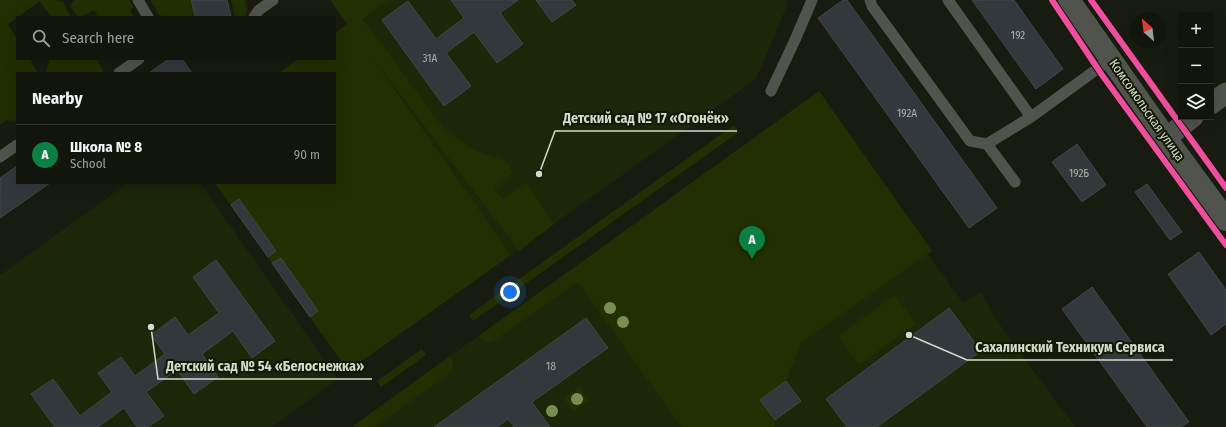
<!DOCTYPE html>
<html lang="en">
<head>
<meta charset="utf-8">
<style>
  :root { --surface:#12150c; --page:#1f221a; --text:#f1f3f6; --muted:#9c9f9d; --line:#31342d; --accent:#0b8043 }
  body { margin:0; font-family:"Fira Sans Condensed",sans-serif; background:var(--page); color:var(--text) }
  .controls { position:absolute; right:12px; top:12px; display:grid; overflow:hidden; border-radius:0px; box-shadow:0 4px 16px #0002 }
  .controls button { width:36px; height:36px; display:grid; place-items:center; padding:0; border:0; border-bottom:1px solid var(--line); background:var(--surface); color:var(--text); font:20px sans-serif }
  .compass { position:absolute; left:1130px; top:12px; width:36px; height:36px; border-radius:50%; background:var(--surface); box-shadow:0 4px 16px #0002; rotate:332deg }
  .you { position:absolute; left:510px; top:292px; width:14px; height:14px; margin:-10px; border:3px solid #fff; border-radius:50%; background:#1a73e8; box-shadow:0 0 0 6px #1a73e833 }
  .badge { display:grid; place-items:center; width:26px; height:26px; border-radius:50%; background:var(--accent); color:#fff; font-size:13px; font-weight:700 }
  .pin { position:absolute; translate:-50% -33px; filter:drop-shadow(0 1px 2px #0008) }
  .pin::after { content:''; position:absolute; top:21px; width:14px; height:12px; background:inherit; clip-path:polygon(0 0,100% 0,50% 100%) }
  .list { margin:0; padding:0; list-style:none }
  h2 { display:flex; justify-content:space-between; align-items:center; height:52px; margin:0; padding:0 16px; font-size:17px }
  h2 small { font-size:13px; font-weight:400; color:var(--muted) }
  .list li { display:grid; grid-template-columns:26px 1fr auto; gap:12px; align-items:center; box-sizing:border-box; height:60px; padding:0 16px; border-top:1px solid var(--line) }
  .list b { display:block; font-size:15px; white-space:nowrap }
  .list p { margin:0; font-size:13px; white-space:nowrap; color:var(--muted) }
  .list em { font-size:13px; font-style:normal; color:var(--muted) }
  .icon { flex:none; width:22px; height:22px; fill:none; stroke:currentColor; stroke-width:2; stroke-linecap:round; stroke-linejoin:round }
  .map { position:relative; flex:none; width:1226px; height:427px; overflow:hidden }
  .search { position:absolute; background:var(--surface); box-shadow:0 4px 16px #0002; left:16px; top:16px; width:320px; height:44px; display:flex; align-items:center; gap:10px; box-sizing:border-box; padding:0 14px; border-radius:0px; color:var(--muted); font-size:15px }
  .panel { position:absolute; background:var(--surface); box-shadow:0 4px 16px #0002; left:16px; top:72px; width:320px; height:112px; border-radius:0px }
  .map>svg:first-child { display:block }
</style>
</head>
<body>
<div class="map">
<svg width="1226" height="427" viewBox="0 0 1226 427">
  <rect width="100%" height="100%" fill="#181c10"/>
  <path fill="#1c2609" d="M331,0h455l2,3 -32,76 -245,176z
    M819,91l113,160 -4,3 35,49 18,-12 8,16 13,21 73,99h-723z
    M128,183h72l138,196 -66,48h-272v-152z"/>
  <path fill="#222f02" d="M0,0h55l8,2 8,15h-20l-11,-16 -32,23 9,15v20h13l8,14h-21v48l-10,-1 -7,5z
    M74,0h55l5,7 -4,3 4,7h-36l-4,-7 -13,7h-3l-8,-11z
    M150,0h40l4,17h-32l-3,-3z
    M231,0h14l2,11 -2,6h-10z
    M330,0h58l-25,19 82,111 29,20 31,11 9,12 -20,16 9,11 23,-18 28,42 -35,27 -149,-197 141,201 -163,116 -133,-188h120v-110h-57l20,-14h37v-26l12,-9z
    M50,59h17l1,2 3,-2h26l7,14h-59z
    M819,91l113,160 -131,92 -15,38 -26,19 15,20 -1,7h-93l-103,-145 -87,61 -8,-2 -4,-5z
    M734,125l5,7 -266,189 -4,-6z
    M895,295l21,29 -57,41 -21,-29z
    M422,349l4,6 -45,32 -4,-6z
    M450,356l3,6 -1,10 -77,55h-23z
    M580,387l10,13 -17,11 -9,-13z"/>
  <path fill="#32383c" stroke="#424645" d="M191,0h36l4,16 -36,1z
    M451,0h67l-18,13 23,31 -26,19 -23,-31 -28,21 25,33 -27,20 -62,-86 26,-19 28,38 28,-21z
    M536,0h36l4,5 -24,17z
    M843,0h4l150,208 -28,20 -151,-210z
    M972,0h42l49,69 -27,20z
    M169,59h13l10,14h-43z
    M1077,144l29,41 -24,17 -30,-40z
    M17,166v17h33l-50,35v-40z
    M1147,184l35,48 -12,8 -35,-48z
    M239,199l37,52 -8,6 -37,-52z
    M1199,252l27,38v34l-15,11 -43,-61z
    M281,258l37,53 -8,6 -38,-54z
    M216,260l59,81 -23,17 -19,-27 -31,23 16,23 -24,17 -17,-24 -31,22 18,24 -16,11h-11l-13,-19 -26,19h-43l-24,-33 22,-15 27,37 32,-24 -14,-19 23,-16 14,19 30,-22 -14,-19 24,-18 13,18 31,-22 -26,-36z
    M1092,287l97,135 -8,5h-34l-85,-118z
    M949,308l32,43 -104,76h-30l-21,-28z
    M586,318l22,30 -76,54 18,25h-36l-6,-8 -11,8h-63z
    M786,381l15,20 -26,19 -15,-20z"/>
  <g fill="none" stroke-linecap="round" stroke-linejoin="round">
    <path stroke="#51534e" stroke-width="11" d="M138,0l10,17
      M870,0l2,6 98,135 17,3 44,-27
      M948,0l83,117 80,-58
      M254,17l5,-7 14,-10
      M119,73l20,-14
      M771,91l24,-51 17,-40
      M987,144l28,38
      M0,157l17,-12"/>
    <path stroke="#51534e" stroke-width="21" d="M1211,104l15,-11
      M1166,138l27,-21"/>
    <path stroke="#51544c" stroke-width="22" d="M1069,0l97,138 60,82"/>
    <defs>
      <path id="cycleway" d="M1052,0l50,75 124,170
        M1091,0l135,188"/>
    </defs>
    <use href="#cycleway" stroke="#111903" stroke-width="8"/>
    <use href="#cycleway" stroke="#ef4d9e" stroke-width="6"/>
  </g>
  <g fill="#788e51">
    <circle cx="610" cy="308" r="6"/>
    <circle cx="623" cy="322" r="6"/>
    <circle cx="577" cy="399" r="6"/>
    <circle cx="552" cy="411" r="6"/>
  </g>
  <g text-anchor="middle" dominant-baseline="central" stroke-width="4" stroke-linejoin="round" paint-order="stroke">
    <g font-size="11" fill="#abb2a7">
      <text x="1018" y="35">192</text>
      <text x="430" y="58">31А</text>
      <text x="907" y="113">192А</text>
      <text x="1079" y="173">192Б</text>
      <text x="551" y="366">18</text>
    </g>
    <g font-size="13" fill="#d3dacb" stroke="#111903">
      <text transform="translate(1147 110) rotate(55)">Комсомольская улица</text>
    </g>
  </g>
  <path fill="none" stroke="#d3dacb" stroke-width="1.5" d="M539 174L555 131H737M909 335L967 360H1173M151 327L158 379H372"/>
  <g fill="#d3dacb" stroke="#111903" stroke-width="1.5">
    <circle cx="539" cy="174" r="4"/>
    <circle cx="909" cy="335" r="4"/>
    <circle cx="151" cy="327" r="4"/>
  </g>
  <g font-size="14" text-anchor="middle" font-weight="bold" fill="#d3dacb" stroke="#111903" stroke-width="4" stroke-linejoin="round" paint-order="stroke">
    <text x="646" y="123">Детский сад № 17 «Огонёк»</text>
    <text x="1070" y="352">Сахалинский Техникум Сервиса</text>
    <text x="265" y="371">Детский сад № 54 «Белоснежка»</text>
  </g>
</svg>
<div class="controls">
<button>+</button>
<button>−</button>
<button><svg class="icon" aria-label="layers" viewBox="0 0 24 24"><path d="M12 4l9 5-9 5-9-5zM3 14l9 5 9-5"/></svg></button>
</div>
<svg class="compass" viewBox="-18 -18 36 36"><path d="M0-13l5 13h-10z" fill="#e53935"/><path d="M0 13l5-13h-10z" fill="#9c9f9d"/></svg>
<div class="you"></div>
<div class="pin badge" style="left:752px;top:259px">A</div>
<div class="search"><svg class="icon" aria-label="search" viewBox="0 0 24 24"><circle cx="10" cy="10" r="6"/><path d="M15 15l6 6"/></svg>Search here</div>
<section class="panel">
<h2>Nearby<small></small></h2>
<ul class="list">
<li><span class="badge">A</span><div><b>Школа № 8</b><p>School</p></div><em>90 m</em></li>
</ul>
</section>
</div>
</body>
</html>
